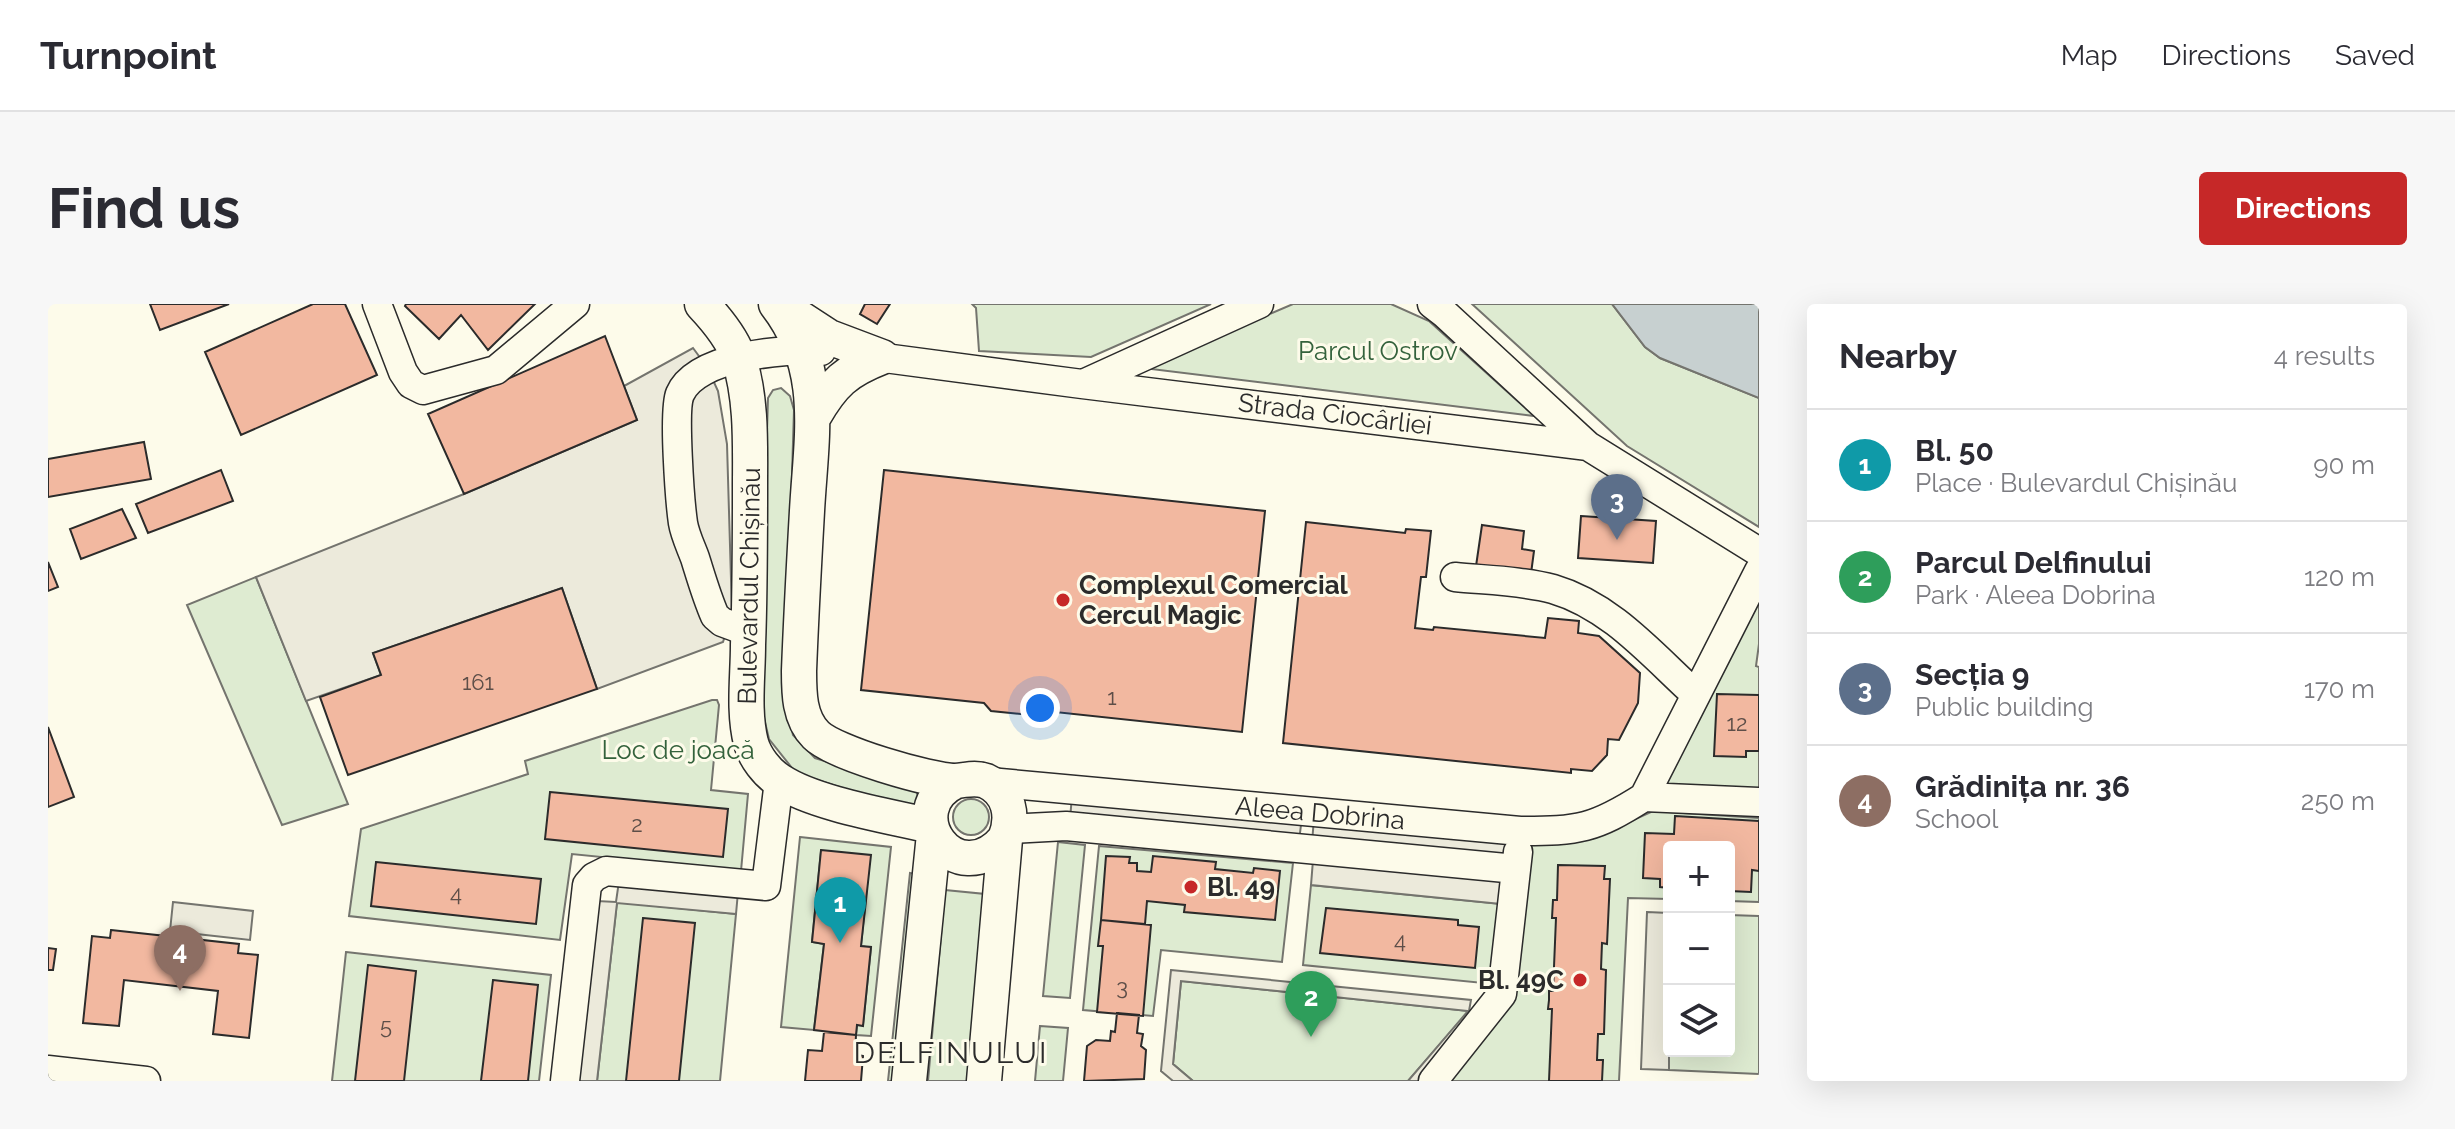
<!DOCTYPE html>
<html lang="en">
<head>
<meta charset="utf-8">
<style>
  :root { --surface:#fff; --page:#f7f7f7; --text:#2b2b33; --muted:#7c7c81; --line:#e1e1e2; --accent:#c62828 }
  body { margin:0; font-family:Raleway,sans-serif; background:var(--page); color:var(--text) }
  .controls { position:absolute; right:24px; bottom:24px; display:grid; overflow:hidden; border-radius:8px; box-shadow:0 8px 32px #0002 }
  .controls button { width:72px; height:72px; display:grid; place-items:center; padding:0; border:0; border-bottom:2px solid var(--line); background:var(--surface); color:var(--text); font:40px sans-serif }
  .you { position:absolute; left:992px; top:404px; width:28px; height:28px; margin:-20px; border:6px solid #fff; border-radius:50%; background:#1a73e8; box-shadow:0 0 0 12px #1a73e833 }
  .badge { display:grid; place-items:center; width:52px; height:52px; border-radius:50%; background:var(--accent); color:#fff; font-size:26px; font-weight:700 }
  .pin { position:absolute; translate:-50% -66px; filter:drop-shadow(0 2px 4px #0008) }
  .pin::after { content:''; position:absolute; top:42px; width:28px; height:24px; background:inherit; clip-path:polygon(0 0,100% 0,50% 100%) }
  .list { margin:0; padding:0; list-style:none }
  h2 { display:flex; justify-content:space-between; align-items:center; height:104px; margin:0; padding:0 32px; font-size:34px }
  h2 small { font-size:26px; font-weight:400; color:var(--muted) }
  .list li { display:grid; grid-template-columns:52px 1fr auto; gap:24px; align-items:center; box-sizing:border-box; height:112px; padding:0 32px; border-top:2px solid var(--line) }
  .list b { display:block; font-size:30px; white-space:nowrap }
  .list p { margin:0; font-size:26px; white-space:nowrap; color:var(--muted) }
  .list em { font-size:26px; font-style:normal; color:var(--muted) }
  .icon { flex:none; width:44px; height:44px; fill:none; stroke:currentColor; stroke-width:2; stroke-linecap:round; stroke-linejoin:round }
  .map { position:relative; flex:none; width:1711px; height:777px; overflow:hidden; border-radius:8px }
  header { display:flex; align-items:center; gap:48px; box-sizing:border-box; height:112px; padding:0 40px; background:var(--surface); border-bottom:2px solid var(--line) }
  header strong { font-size:38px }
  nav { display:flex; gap:44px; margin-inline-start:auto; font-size:28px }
  .intro { display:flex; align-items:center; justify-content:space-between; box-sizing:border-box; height:192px; padding:0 48px }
  h1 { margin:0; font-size:56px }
  .button { padding:20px 36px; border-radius:8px; background:var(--accent); color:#fff; font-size:28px; font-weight:700 }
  main { display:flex; gap:48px; padding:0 48px }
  aside { flex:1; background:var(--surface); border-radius:8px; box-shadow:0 8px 32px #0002 }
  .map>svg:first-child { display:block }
</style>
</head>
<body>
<header>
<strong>Turnpoint</strong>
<nav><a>Map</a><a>Directions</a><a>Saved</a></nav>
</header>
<div class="intro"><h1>Find us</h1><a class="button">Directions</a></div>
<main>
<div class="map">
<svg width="1711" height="777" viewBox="0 0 1711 777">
  <rect width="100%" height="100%" fill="#fdfbea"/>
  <path fill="#deebd1" stroke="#74746e" stroke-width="2" d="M924,0h239l-120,53 -112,-6 -3,-43z
    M1245,0h98l38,17 105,95 -391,-48z
    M1424,0h140l33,43 15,11 99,40v129l-132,-81z
    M733,84l9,8 4,14 -9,290 8,35 22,23 96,30 5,3 3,6 -4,9 -11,2 -108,-35 -27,-34 -10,-42 9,-299 5,-8z
    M208,273l92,227 -66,21 -95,-220z
    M1711,293v47l-3,22 3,1v124l-95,-5z
    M664,396h5l2,5 -8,85 37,4 -7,77 -169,-17 -12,86 -211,-24 12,-87 167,-55 -3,-13z
    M905 513a18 18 0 1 1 36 0a18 18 0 1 1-36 0Z
    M1605,507l106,7v84l-30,-1v-54h-60v52l-41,-1 -9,183h-174l69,-86 17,-157 61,1z
    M752,533l91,10 -20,189 -15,-1 1,-10h6l8,-77 -10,-2 9,-90 -49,-5 -9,91 12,2 -10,86 -33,-3z
    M1010,538l27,3 -15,153 -27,-2z
    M1051,542l194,17 -11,99 -121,-12 -8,66 -70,-6z
    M862,569l6,1 -22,207h-6z
    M1263,581l190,19 -8,80 -190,-19z
    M897,586l40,4 -18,187h-39z
    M569,598l119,12 -16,167h-123z
    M1681,611l30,1v158l-90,-4v-19h60z
    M298,648l205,23 -12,106h-207z
    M1133,677l288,30 -61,70h-215l-20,-17z
    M992,722l28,2 -5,53h-28z"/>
  <path fill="#eceadb" stroke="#74746e" stroke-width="2" d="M645,44l14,19 11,24 9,53 5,169 -9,29 -126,47 -35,-101 -189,65 8,22 -75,26 -50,-124 208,-83 173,-74 -13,-34z
    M1024,491l230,22 -3,24 -229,-21z
    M1266,514l196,18 -2,25 -196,-18z
    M1265,556l191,19 -3,25 -190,-19z
    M571,577l119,11 -2,22 -119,-11 -20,178h-19l19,-180 19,1z
    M125,598l80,9 -3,29 -80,-9z
    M1599,608l22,1v157l-28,-1z
    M1123,666l300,30 -2,11 9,6 -54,64h-16l60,-70 -287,-30 -8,83 20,17h-20l-12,-10z"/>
  <path fill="#c7d0d0" stroke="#74746e" stroke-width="2" d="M1564,0h147v94l-99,-40 -15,-11z"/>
  <path fill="#f2b8a0" stroke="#2b2b2b" stroke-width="2" d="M102,0h79l-69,26z
    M265,0h32l32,71 -136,60 -36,-83z
    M358,0h129l-47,46 -27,-35 -22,24 -34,-33z
    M817,0h25l-13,20 -17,-10z
    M557,32l32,84 -173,74 -36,-80z
    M96,138l7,37 -103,18v-38z
    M173,166l12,31 -85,32 -12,-29z
    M836,166l381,41 -23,221 -196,-21 -5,5 -50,-5 -7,-8 -123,-13z
    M74,205l14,29 -55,21 -11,-30z
    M1533,212l75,5 -3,42 -75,-5z
    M1258,218l99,11 1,-4 25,2 -5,46h-5l-6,51 18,2 1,-3 111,11 3,-20 31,3 -1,12 21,3 41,37 -2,30 -19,37 -11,-1 -1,16 -15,16 -21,-2v4l-288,-30z
    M1434,221l42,6 -2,18 12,2 -4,30 -55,-8z
    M0,258l10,25 -10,4z
    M514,284l35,101 -249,86 -28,-78 61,-22 -8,-22z
    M1669,390l42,1v56h-13v6l-32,-1z
    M0,423l26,70 -26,10z
    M502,488l178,17 -5,48 -178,-18z
    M1627,512l84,5v50l-7,-1 -1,22 -22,-1v-44h-60v41l-9,-1v-8l-17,-1 2,-45 29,1z
    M773,546l50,5 -10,91 10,1 -8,79 -6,-1 -1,10 -42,-5 10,-86 -12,-2z
    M1058,552l24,1 -1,6h8v8l14,1 2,-16 63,6 -1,7 38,4 1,-5 26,3 -5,49 -91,-8 1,-7 -38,-4 -2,23 -44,-4z
    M328,558l165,17 -5,45 -165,-18z
    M1510,561l47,1 -1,13h6l-3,65 -5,-1 -1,26 5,1 -2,64h-6l-1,26h6l-1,21h-53l3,-72h-4l1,-9v-9h4l3,-73h-4l1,-18h4z
    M1278,604l132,12v5l21,2 -4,41 -155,-15z
    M595,614l52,5 -16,158h-53z
    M1053,616l50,5 -8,91 -46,-4 6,-66h-5z
    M63,626l128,14 -1,9 20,2 -9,83 -36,-4 5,-43 -94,-11 -5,46 -36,-3 9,-87 18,2z
    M0,644l8,1 -3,21h-5z
    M320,661l48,6 -12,110h-49z
    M445,676l45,5 -10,96h-47z
    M1069,709l22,2 -2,18 6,1 -2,12 5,4 -2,29 -60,2 3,-35 9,-6 14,1 1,-10 4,1z
    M776,728l32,3 -1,19 8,2 -2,25h-56l3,-31 14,1z"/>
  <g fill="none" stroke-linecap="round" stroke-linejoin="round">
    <defs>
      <path id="minor" d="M329,0l26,68 8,12 12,6 73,-20 79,-66
        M1384,0l13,10 143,132 171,106
        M814,51l220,29 506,62
        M1035,80l176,-80
        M1407,273c30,3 70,4 98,12 58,17 98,65 142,105
        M701,328l-27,-10 -7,-6c-8,-18 -14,-39 -20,-58 -4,-11 -10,-23 -12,-35 -3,-21 -10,-113 -3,-129 16,-38 106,-46 141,-43
        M941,478l531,49c59,0 74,-2 124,-34l115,-226
        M1596,493l115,5
        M961,525l57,-3 450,43
        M0,766l98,11
        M517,777l22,-196 7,-8 12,-6 160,15 13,-105
        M1385,777l69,-87 16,-142"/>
      <path id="major" d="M654,0c15,16 31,35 37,55 13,41 11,86 11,128 0,53 0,105 -2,158 0,32 -5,66 3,98 4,14 16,30 29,38 35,23 109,35 151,45
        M728,0c50,64 35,133 31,207 -3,53 -6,107 -8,160 0,22 0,47 17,64 18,18 114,46 140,46 11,-1 19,-4 30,0 24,11 28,36 19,58l-21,242
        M735,3l46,30 53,20
        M766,112c19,-33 32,-45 68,-59
        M908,477c-61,29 0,115 49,58
        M861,777l25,-247"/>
    </defs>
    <use href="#minor" stroke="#2b2b2b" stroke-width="31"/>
    <use href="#major" stroke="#2b2b2b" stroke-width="37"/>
    <use href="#minor" stroke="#fdfbea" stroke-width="28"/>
    <use href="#major" stroke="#fdfbea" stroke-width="34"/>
  </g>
  <g fill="#c62828" stroke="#fdfbea" stroke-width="3">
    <circle cx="1015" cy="296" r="8"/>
    <circle cx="1143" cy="583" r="8"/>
    <circle cx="1532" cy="676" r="8"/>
  </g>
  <g text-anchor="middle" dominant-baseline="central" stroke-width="6" stroke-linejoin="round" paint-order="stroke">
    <g font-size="22" fill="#5d4e48">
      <text x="430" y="378">161</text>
      <text x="1064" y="393">1</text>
      <text x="1689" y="419">12</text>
      <text x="589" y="520">2</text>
      <text x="408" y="589">4</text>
      <text x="1352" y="636">4</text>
      <text x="1074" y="683">3</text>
      <text x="338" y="722">5</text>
    </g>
    <g font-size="26" fill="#34623c" stroke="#fdfbea">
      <text x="1330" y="47">Parcul Ostrov</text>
      <text x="630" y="446">Loc de joacă</text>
    </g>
    <g font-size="26" fill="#2b2b2b" stroke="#fdfbea">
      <text transform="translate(1287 110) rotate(7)">Strada Ciocârliei</text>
      <text transform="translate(701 282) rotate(-89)">Bulevardul Chișinău</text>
      <text transform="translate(1272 509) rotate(5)">Aleea Dobrina</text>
    </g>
    <g font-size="26" font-weight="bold" fill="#2b2b2b" stroke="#fdfbea" text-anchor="start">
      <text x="1031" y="281">Complexul Comercial<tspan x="1031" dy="30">Cercul Magic</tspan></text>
      <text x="1159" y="583">Bl. 49</text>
      <text x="1516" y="676" text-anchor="end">Bl. 49C</text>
    </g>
    <g font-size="30" letter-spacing="2" fill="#2b2b2b" stroke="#fdfbea">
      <text x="903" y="748">DELFINULUI</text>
    </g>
  </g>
</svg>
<div class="controls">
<button>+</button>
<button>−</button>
<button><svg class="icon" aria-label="layers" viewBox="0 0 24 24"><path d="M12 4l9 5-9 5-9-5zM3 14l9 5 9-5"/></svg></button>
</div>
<div class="you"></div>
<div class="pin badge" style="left:792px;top:639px;background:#0f9aa8">1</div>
<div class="pin badge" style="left:1263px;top:733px;background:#2e9e5b">2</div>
<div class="pin badge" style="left:1569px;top:236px;background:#5c6f8a">3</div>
<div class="pin badge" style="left:132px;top:687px;background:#8d6e63">4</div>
</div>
<aside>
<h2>Nearby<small>4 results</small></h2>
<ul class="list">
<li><span class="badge" style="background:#0f9aa8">1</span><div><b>Bl. 50</b><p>Place · Bulevardul Chișinău</p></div><em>90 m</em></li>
<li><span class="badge" style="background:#2e9e5b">2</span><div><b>Parcul Delfinului</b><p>Park · Aleea Dobrina</p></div><em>120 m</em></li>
<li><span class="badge" style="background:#5c6f8a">3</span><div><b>Secția 9</b><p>Public building</p></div><em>170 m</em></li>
<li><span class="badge" style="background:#8d6e63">4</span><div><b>Grădinița nr. 36</b><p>School</p></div><em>250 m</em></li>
</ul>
</aside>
</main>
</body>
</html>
